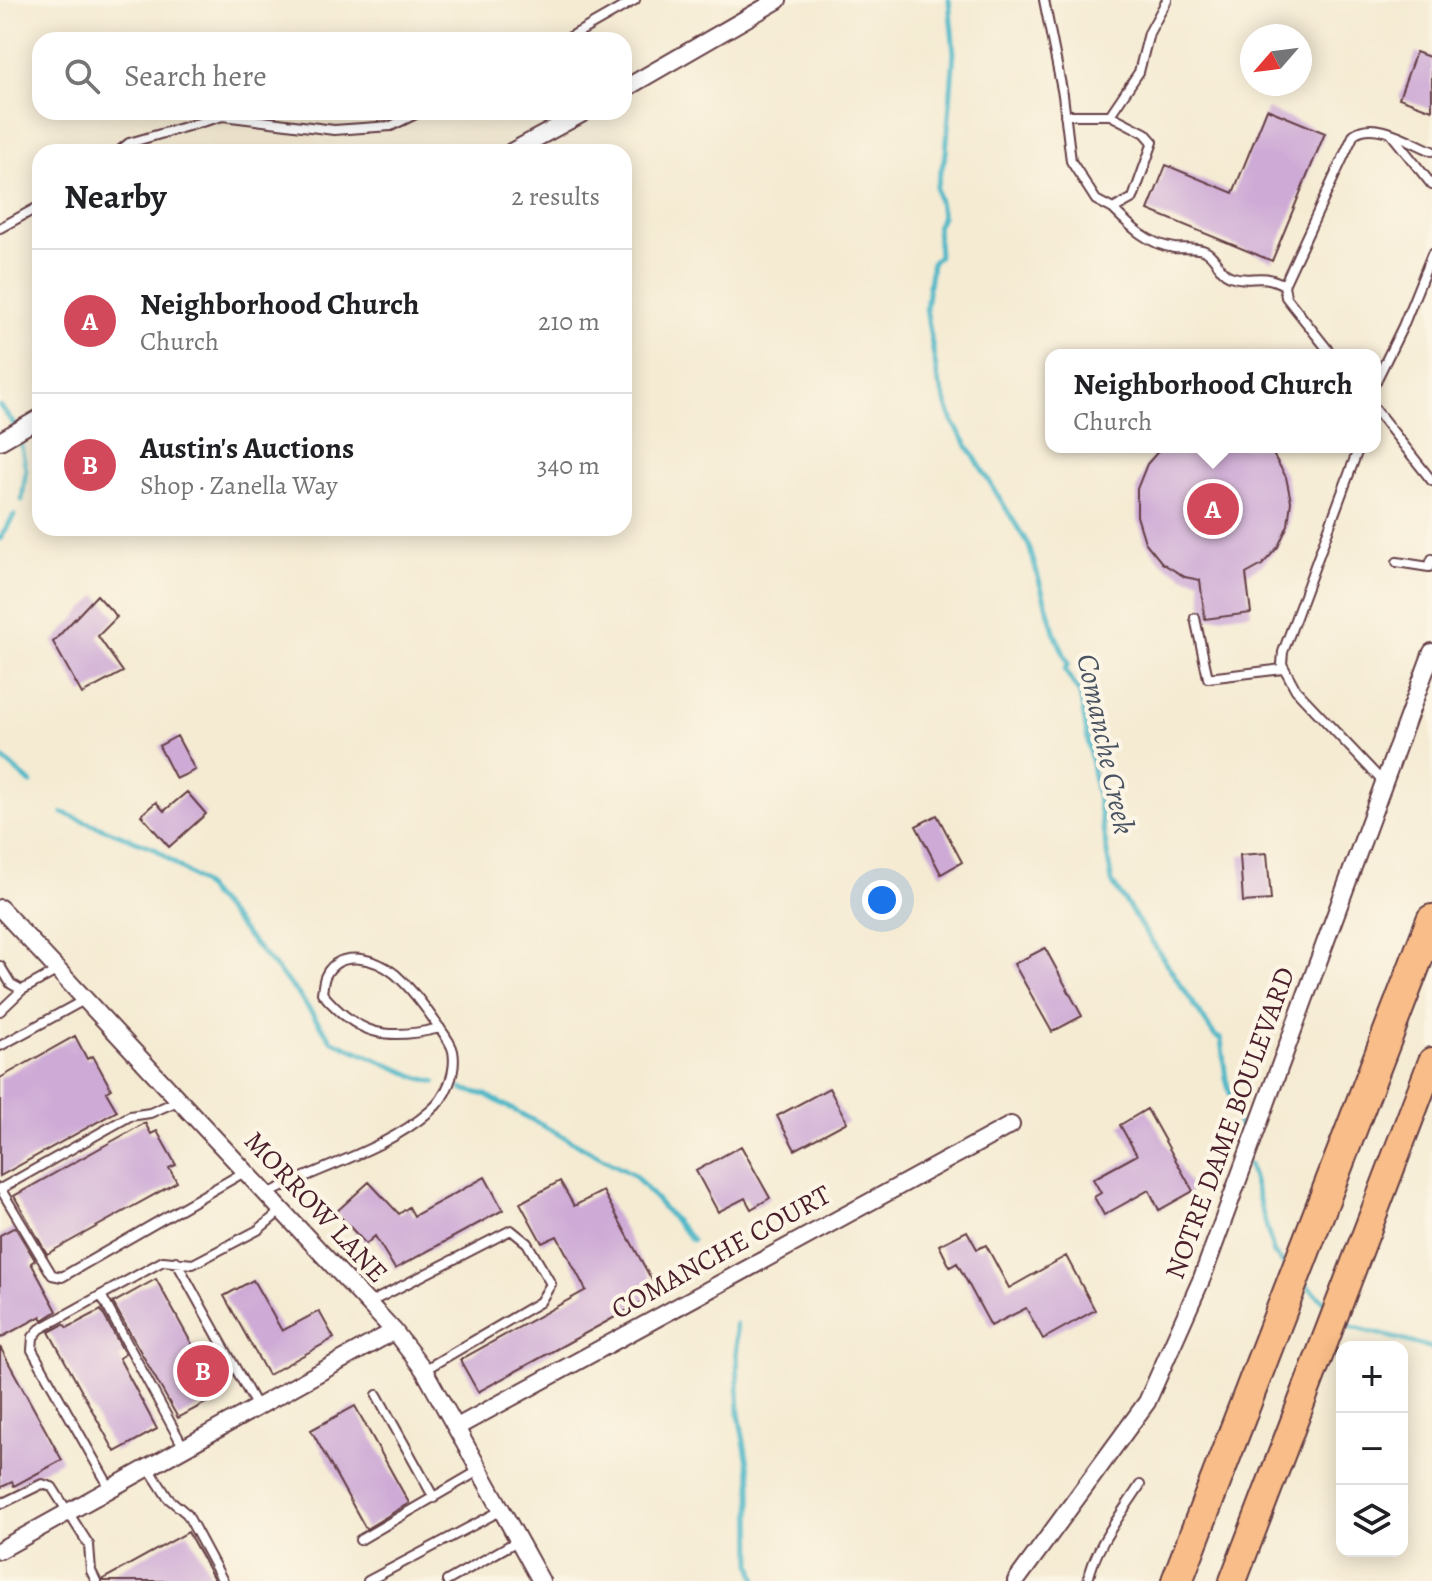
<!DOCTYPE html>
<html lang="en">
<head>
<meta charset="utf-8">
<style>
  :root { --surface:#fff; --page:#f6f6f6; --text:#202124; --muted:#757577; --line:#e0e0e0; --accent:#d1495b }
  body { margin:0; font-family:Alegreya,serif; background:var(--page); color:var(--text) }
  .controls { position:absolute; right:24px; bottom:24px; display:grid; overflow:hidden; border-radius:16px; box-shadow:0 4px 20px #0003 }
  .controls button { width:72px; height:72px; display:grid; place-items:center; padding:0; border:0; border-bottom:2px solid var(--line); background:var(--surface); color:var(--text); font:40px sans-serif }
  .compass { position:absolute; left:1240px; top:24px; width:72px; height:72px; border-radius:50%; background:var(--surface); box-shadow:0 4px 20px #0003; rotate:242deg }
  .you { position:absolute; left:882px; top:900px; width:28px; height:28px; margin:-20px; border:6px solid #fff; border-radius:50%; background:#1a73e8; box-shadow:0 0 0 12px #1a73e833 }
  .badge { display:grid; place-items:center; width:52px; height:52px; border-radius:50%; background:var(--accent); color:#fff; font-size:26px; font-weight:700 }
  .pin { position:absolute; translate:-50% -50%; border:4px solid #fff; box-shadow:0 2px 8px #0006 }
  .popup { position:absolute; left:1045px; top:349px; width:336px; height:104px; box-sizing:border-box; display:grid; place-content:center; border-radius:16px; background:var(--surface); filter:drop-shadow(0 2px 6px #0005); font-size:26px; white-space:nowrap; color:var(--muted) }
  .popup b { font-size:30px; color:var(--text) }
  .popup::after { content:''; position:absolute; left:50%; top:100%; margin-left:-16px; border:16px solid transparent; border-top-color:var(--surface) }
  .list { margin:0; padding:0; list-style:none }
  h2 { display:flex; justify-content:space-between; align-items:center; height:104px; margin:0; padding:0 32px; font-size:34px }
  h2 small { font-size:26px; font-weight:400; color:var(--muted) }
  .list li { display:grid; grid-template-columns:52px 1fr auto; gap:24px; align-items:center; box-sizing:border-box; height:144px; padding:0 32px; border-top:2px solid var(--line) }
  .list b { display:block; font-size:30px; white-space:nowrap }
  .list p { margin:0; font-size:26px; white-space:nowrap; color:var(--muted) }
  .list em { font-size:26px; font-style:normal; color:var(--muted) }
  .icon { flex:none; width:44px; height:44px; fill:none; stroke:currentColor; stroke-width:2; stroke-linecap:round; stroke-linejoin:round }
  .map { position:relative; flex:none; width:1432px; height:1581px; overflow:hidden }
  .search { position:absolute; background:var(--surface); box-shadow:0 4px 20px #0003; left:32px; top:32px; width:600px; height:88px; display:flex; align-items:center; gap:20px; box-sizing:border-box; padding:0 28px; border-radius:24px; color:var(--muted); font-size:30px }
  .panel { position:absolute; background:var(--surface); box-shadow:0 4px 20px #0003; left:32px; top:144px; width:600px; height:392px; border-radius:24px }
  .map>svg:first-child { display:block }
</style>
</head>
<body>
<div class="map">
<svg width="1432" height="1581" viewBox="0 0 1432 1581">
  <rect width="100%" height="100%" fill="#fcf5e5"/>
  <filter id="ink" filterUnits="userSpaceOnUse"><feTurbulence type="fractalNoise" baseFrequency=".0125" numOctaves="2"/><feDisplacementMap in="SourceGraphic" scale="16" xChannelSelector="R" yChannelSelector="G"/><feConvolveMatrix kernelMatrix="1 2 1 2 8 2 1 2 1" color-interpolation-filters="sRGB"/></filter>
  <filter id="wash" filterUnits="userSpaceOnUse"><feTurbulence type="fractalNoise" baseFrequency=".006" numOctaves="4" result="noise"/><feDisplacementMap in="SourceGraphic" scale="32" xChannelSelector="R" yChannelSelector="G"/><feGaussianBlur stdDeviation="1.8" result="paint"/><feColorMatrix in="noise" values="0 0 0 0 0 0 0 0 0 0 0 0 0 0 0 0 0 1.4 0 .05"/><feComposite in="paint" operator="in"/></filter>
  <g filter="url(#wash)">
    <rect width="100%" height="100%" fill="#f5ebd3"/>
    <g fill="none" stroke-linecap="round" stroke-linejoin="round">
      <path stroke="#4bb7c7" stroke-width="5" d="M949,0l5,53 -8,100 -10,35 6,28 -5,11 2,29 -7,7 -6,45 12,73 15,41 76,124 26,88 13,29 -3,7 15,24 32,188 103,154 6,3 5,40 19,68
        M0,406l16,21
        M21,444l5,26 -4,30
        M0,539l14,-24
        M0,756l31,27
        M63,813l91,35 47,35 97,111 33,46 86,37 18,5
        M462,1089l24,6 148,80 58,65
        M1249,1164l25,90 12,12
        M1302,1281l28,26
        M1343,1319l9,8 80,21
        M736,1324l3,90 12,66 1,83 5,18"/>
    </g>
    <g id="blocks">
      <path fill="#ceaad6" d="M1416,52l16,6v52l-33,-12z
        M1267,109l58,24 -53,128 -124,-51 18,-45 67,28z
        M1162,447h102l10,9 12,21 5,24 -3,24 -10,22 -16,18 -16,9 5,39 -46,6 -5,-39 -15,-3 -23,-14 -17,-21 -8,-26v-27l10,-25z
        M97,595l20,22 -19,19 25,36 -41,22 -29,-52z
        M177,736l18,34 -19,9 -17,-33z
        M187,792l19,22 -37,33 -28,-32 15,-13 8,9z
        M937,815l25,47 -21,12 -25,-48z
        M1267,853l4,47 -28,2 -3,-47z
        M1045,948l37,68 -30,16 -38,-68z
        M75,1036l12,23 6,-3 18,33 -5,3 11,19 -117,65v-98z
        M829,1088l18,34 -52,28 -18,-34z
        M1147,1109l46,82 -34,19 -10,-20 -45,25 -10,-18 7,-4 -8,-14 44,-24 -17,-30z
        M145,1123l6,11 6,-3 19,34 -7,3 8,14 -130,72 -33,-58z
        M741,1146l29,52 -19,11 -6,-11 -27,14 -22,-41z
        M485,1177l18,33 -108,59 -20,-33 -9,8 -30,-32 33,-30 30,32 10,-7 5,9z
        M560,1181l14,25 29,-15 56,102 -181,99 -18,-32 126,-70 -29,-54 -15,7 -22,-40z
        M15,1227l20,33 -4,3 26,48 -14,9 -2,-4 -41,22v-103z
        M967,1231l10,18 9,-4 23,43 57,-32 29,54 -52,29 -17,-31 -35,18 -34,-63 -7,4 -11,-22z
        M156,1279l64,116 -42,23 -65,-115z
        M253,1280l29,51 37,-20 15,27 -66,37 -44,-79z
        M101,1310l24,44 -6,4 38,71 -42,23 -66,-120 15,-8 3,4z
        M0,1347l62,113 -48,26 -2,-4 -12,6z
        M355,1406l54,97 -43,26 -55,-99z
        M188,1532l27,49h-112v-2z"/>
    </g>
  </g>
  <g filter="url(#ink)">
    <use href="#blocks" fill-opacity="0" stroke="#643e44" stroke-width="2"/>
    <g fill="none" stroke-linecap="round" stroke-linejoin="round">
      <defs>
        <path id="service" d="M1044,0l19,95 8,66 25,39 17,9 20,-11 20,-56 -8,-9 -35,-18h-45
          M565,40l70,-40
          M1110,115l29,-43 10,-39 18,-33
          M1392,135l40,50
          M118,152l11,-9 94,-27 111,14 57,-4 29,-14
          M1113,209c18,18 35,35 61,39 10,1 22,-1 31,3 12,5 13,21 25,25 21,8 29,-5 54,9
          M0,228l40,-22
          M1332,355l-46,-58 -2,-12 70,-151c21,-15 56,8 78,17
          M1375,383l28,-57 29,-72
          M1375,409l57,72
          M1359,447l-76,205 -1,12 14,26 87,92
          M1397,562l32,5 3,-8
          M1195,618l13,60 75,-9
          M0,966l11,18 11,6 36,-20
          M0,1011l22,-21
          M0,1046l86,-47
          M0,1188l52,87 10,2 184,-106
          M0,1189l130,-73 20,-3 30,-13
          M268,1194c51,-27 118,-44 162,-83 16,-13 27,-39 23,-60 -2,-10 -13,-22 -19,-31 -12,-17 -23,-32 -39,-46 -18,-15 -55,-26 -69,1 -3,5 -3,13 -4,18 36,43 65,48 118,35
          M176,1261l81,146
          M101,1295l83,153
          M369,1303l142,-73 16,13 24,41 -11,18 -116,68
          M377,1395l57,103
          M148,1467l20,31 19,16 36,67
          M110,1488l-78,-138 1,-13 7,-8 123,-68 30,3 65,-34 24,-20
          M0,1501l3,2 39,-19 10,3 37,58 2,26 5,10
          M360,1540l120,-70
          M368,1581l134,-71
          M447,1581l72,-41
          M1088,1581c7,-35 33,-66 52,-96"/>
        <path id="minor" d="M624,89l154,-89
          M511,152l74,-40
          M0,441l40,-23
          M0,908l394,423 30,39 117,211
          M457,1427l554,-302
          M0,1550l394,-219
          M1016,1581l131,-179 55,-124 230,-626"/>
        <path id="trunk" d="M1233,1581l199,-520"/>
        <path id="motorway" d="M1177,1581l255,-661"/>
      </defs>
      <use href="#service" stroke="#643e44" stroke-width="12"/>
      <use href="#minor" stroke="#643e44" stroke-width="20"/>
      <use href="#trunk" stroke="#643e44" stroke-width="30"/>
      <use href="#motorway" stroke="#643e44" stroke-width="34"/>
      <use href="#service" stroke="#fff" stroke-width="8"/>
      <use href="#minor" stroke="#fff" stroke-width="16"/>
      <use href="#trunk" stroke="#f8bd88" stroke-width="26"/>
      <use href="#motorway" stroke="#f8bd88" stroke-width="30"/>
    </g>
  </g>
  <g text-anchor="middle" dominant-baseline="central" stroke-width="8" stroke-linejoin="round" paint-order="stroke">
    <g font-size="28" fill="#4a1f2b" stroke="#fcf5e5">
      <text transform="translate(1230 1123) rotate(-70)">NOTRE DAME BOULEVARD</text>
      <text transform="translate(316 1207) rotate(47)">MORROW LANE</text>
      <text transform="translate(721 1252) rotate(-29)">COMANCHE COURT</text>
    </g>
    <g font-size="30" font-style="italic" fill="#4a5462" stroke="#fcf5e5">
      <text transform="translate(1106 744) rotate(78)">Comanche Creek</text>
    </g>
  </g>
</svg>
<div class="controls">
<button>+</button>
<button>−</button>
<button><svg class="icon" aria-label="layers" viewBox="0 0 24 24"><path d="M12 4l9 5-9 5-9-5zM3 14l9 5 9-5"/></svg></button>
</div>
<svg class="compass" viewBox="-18 -18 36 36"><path d="M0-13l5 13h-10z" fill="#e53935"/><path d="M0 13l5-13h-10z" fill="#757577"/></svg>
<div class="you"></div>
<div class="pin badge" style="left:1213px;top:509px">A</div>
<div class="popup"><b>Neighborhood Church</b>Church</div>
<div class="pin badge" style="left:203px;top:1371px">B</div>
<div class="search"><svg class="icon" aria-label="search" viewBox="0 0 24 24"><circle cx="10" cy="10" r="6"/><path d="M15 15l6 6"/></svg>Search here</div>
<section class="panel">
<h2>Nearby<small>2 results</small></h2>
<ul class="list">
<li><span class="badge">A</span><div><b>Neighborhood Church</b><p>Church</p></div><em>210 m</em></li>
<li><span class="badge">B</span><div><b>Austin's Auctions</b><p>Shop · Zanella Way</p></div><em>340 m</em></li>
</ul>
</section>
</div>
</body>
</html>
